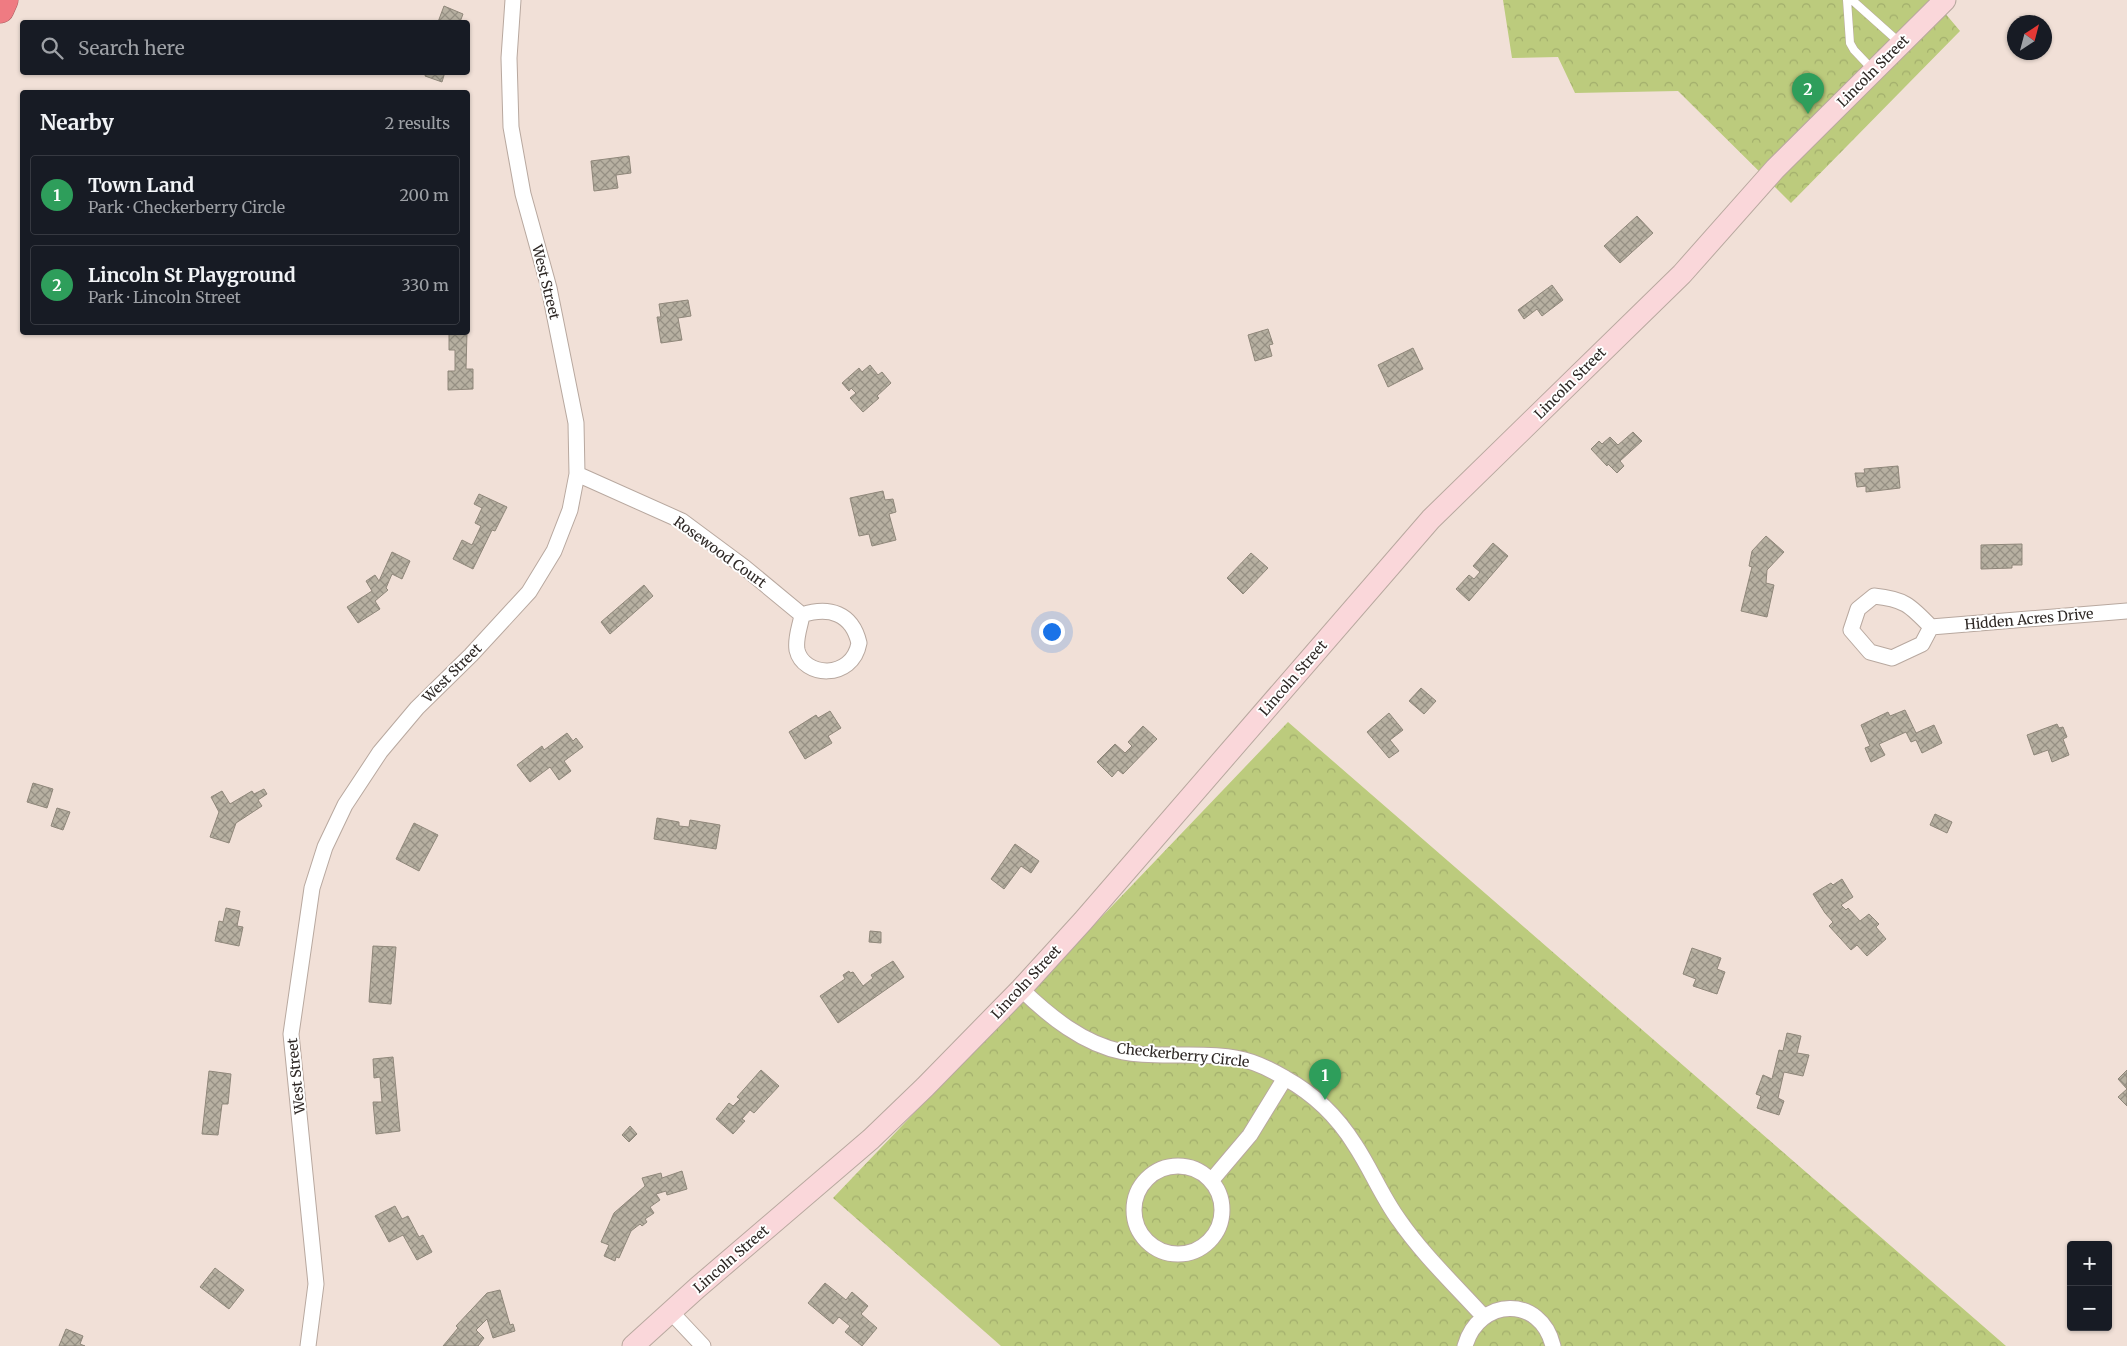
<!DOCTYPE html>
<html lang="en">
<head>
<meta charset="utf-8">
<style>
  :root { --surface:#171b24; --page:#242831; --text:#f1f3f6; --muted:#9ea1a6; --line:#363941; --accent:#307384 }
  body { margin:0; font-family:Merriweather,serif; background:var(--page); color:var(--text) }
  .controls { position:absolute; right:15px; bottom:15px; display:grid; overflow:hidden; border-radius:5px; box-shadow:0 1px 4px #0004 }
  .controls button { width:45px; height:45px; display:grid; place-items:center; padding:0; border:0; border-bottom:1px solid var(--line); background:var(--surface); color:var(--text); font:25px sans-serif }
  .compass { position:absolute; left:2007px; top:15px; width:45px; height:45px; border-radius:50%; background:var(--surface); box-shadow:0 1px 4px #0004; rotate:36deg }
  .you { position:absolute; left:1051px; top:631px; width:18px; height:18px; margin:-12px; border:4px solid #fff; border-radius:50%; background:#1a73e8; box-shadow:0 0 0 8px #1a73e833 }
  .badge { display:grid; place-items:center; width:32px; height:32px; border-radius:50%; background:var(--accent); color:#fff; font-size:16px; font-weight:700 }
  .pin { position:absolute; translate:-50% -41px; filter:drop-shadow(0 1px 2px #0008) }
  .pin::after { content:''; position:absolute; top:26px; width:18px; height:15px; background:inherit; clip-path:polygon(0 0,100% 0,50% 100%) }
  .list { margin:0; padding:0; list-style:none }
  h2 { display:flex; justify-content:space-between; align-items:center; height:65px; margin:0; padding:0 20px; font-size:21px }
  h2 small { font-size:16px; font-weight:400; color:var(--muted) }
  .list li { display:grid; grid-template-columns:32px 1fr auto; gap:15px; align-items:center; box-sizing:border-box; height:80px; margin:0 10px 10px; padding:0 10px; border:1px solid var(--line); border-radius:5px }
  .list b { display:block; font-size:19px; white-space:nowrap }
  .list p { margin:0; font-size:16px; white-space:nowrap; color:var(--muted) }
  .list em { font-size:16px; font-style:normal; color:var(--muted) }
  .icon { flex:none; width:28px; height:28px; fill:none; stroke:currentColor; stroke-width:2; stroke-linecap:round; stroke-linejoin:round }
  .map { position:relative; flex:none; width:2127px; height:1346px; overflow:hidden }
  .search { position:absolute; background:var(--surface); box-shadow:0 1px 4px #0004; left:20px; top:20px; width:450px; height:55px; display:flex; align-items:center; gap:12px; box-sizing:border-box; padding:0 18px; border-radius:5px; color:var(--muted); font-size:19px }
  .panel { position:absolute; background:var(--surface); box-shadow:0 1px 4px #0004; left:20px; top:90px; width:450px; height:245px; border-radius:5px }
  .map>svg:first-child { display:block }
</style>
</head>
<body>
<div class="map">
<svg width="2127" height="1346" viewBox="0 0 2127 1346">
  <defs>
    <pattern id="park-crowns" width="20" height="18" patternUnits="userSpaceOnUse" patternTransform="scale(1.25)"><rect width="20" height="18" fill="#bccb7d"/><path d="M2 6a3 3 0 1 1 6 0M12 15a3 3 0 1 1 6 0" fill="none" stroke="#a2ae6c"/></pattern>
    <pattern id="building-cross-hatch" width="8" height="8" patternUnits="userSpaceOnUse" patternTransform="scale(1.25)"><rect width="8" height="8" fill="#b7b0a1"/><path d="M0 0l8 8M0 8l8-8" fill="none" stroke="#958f83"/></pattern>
  </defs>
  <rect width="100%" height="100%" fill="#f1e0d7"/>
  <path fill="url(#park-crowns)" d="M1503,0h431l26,31 -169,172 -113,-112 -103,2 -17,-36 -46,1z
    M1288,722l718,624h-1005l-168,-148z"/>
  <path fill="url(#building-cross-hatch)" stroke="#8f877a" d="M444,6l19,8 -3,8h-22z
    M426,72h19l-3,10 -17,-6z
    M629,156l2,17 -15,2 2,13 -24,3 -3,-30z
    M1637,216l16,17 -33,30 -16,-17z
    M1552,285l11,15 -21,16 -5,-7 -13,10 -6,-9z
    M688,300l3,16 -13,2 4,22 -21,3 -4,-26h4l-2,-13z
    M1268,329l5,15 -4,1 3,11 -17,5 -7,-26z
    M449,332h18l-1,37h7v20l-25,1v-19h7v-21h-6z
    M1413,348l10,21 -35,18 -10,-22z
    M870,365l8,10 4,-3 9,11 -14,13 2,2 -16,14 -13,-14 6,-5 -5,-5 -2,3 -7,-8 17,-15 3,4z
    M1633,432l9,9 -22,20 4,5 -7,7 -9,-9 -1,2 -16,-17 8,-8 3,3 8,-7 8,8z
    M1898,466l2,22 -34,4v-6l-9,1 -2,-14h10l-1,-4z
    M883,491l2,9 8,-1 3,13 -7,2 7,26 -24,6 -3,-12 -10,2 -9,-38z
    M479,494l28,13 -12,24 -3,-1 -19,39 -20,-10 9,-19 10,5 9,-19 -6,-3 7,-15 -8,-4z
    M1766,536l18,16 -17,18 -1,13 8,2 -7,32 -26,-6 11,-44 -3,-1 3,-15z
    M1493,543l15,13 -39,45 -13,-12 13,-14 5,4 6,-7 -7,-6z
    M2022,544v21h-10v3l-31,1v-24z
    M392,552l18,9 -8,18 -10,-5 -6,14 2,2 -13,11 5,8 -22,14 -11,-16 25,-16 -6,-10 9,-6 4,6z
    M1251,553l17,15 -25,26 -16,-16z
    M644,585l9,11 -43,38 -9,-12z
    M1421,688l15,13 -12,13 -15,-13z
    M1905,710l11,23 18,-8 8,18 -20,10 -6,-13 -5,2 -5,-10 -27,12 6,11 -14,7 -6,-14 5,-2 -9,-21 27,-13 2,4z
    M830,711l11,17 -13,8 4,7 -27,16 -16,-27 27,-17 2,3z
    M1389,713l14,17 -13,10 9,11 -10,7 -22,-26z
    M2057,724l2,4 4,-1 4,10 -4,2 6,16 -17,7 -4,-12 -14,5 -7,-20z
    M1143,726l14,13 -34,35 -5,-4 -6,7 -15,-15 18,-18 10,9 7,-7 -4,-4z
    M567,733l6,8 3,-3 7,9 -19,14 7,10 -12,9 -9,-13 -20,15 -13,-17 25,-19 2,4z
    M33,783l20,6 -6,19 -20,-6z
    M264,789l3,5 -9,6 4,6 -26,17 -7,20 -19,-6 9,-25 -8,-15 11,-6 8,13 22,-13 2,3z
    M57,808l13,4 -7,18 -12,-4z
    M1935,814l17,8 -5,11 -17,-8z
    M657,818l22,4v4l10,1 1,-7 30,5 -4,24 -62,-10z
    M414,823l24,12 -19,36 -23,-12z
    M1015,844l24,17 -8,12 -10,-7 -17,23 -13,-10z
    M1842,879l11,18 -12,8 5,5 2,-2 12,13 9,-7 10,10 -3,3 10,12 -19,17 -10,-11 -6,5 -22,-24 4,-4 -8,-9 -12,-19 18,-11 2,2z
    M226,908l14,3 -3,15 6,1 -4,19 -24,-5 4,-20 4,1z
    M870,931l11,1v11l-12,-1z
    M373,946l23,1 -5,57 -22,-2z
    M1692,948l29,10 -4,11 8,3 -8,22 -24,-8 3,-7 -13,-5z
    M893,961l11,16 -66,46 -18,-27 25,-17 -2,-4 6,-4 1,2 3,-1 10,14 10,-8 -2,-3z
    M1787,1033l14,3 -4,17 12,2 -6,21 -19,-4 -6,26 6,3 -5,14 -22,-7 4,-12 -5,-2 7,-19 9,4 7,-29 4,1z
    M393,1057l7,74 -24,3 -3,-32h9l-2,-25 -6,1 -1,-19z
    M761,1070l18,16 -25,27 -4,-3 -8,9 3,2 -12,13 -17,-15 13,-16 4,3 7,-7 -3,-2z
    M2127,1070v19l-9,-10z
    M209,1071l22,3 -3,30h-6l-4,31 -16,-1z
    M2127,1089v17l-9,-9z
    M630,1126l7,8 -8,8 -7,-7z
    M682,1171l5,18 -20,6 -1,-4 -10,3 4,6 -10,7 4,6 -9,6 2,3 -5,4 -2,-2 -9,7 -12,27 -3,-1 -1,4 -11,-5 5,-11 -8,-3 13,-29 31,-27 -3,-8 19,-5 1,5z
    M395,1206l7,13 6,-3 11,21 4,-2 9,17 -15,8 -14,-25 -14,7 -14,-26z
    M215,1268l29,22 -15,19 -29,-22z
    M825,1283l21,17 6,-8 16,14 -7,8 16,14 -15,18 -17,-14 5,-6 -11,-9 -6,7 -25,-21z
    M500,1290l10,35 3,-1 2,7 -22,7 -6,-19 -11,11 8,8 -6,8h-35l15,-18 -2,-2 31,-33z
    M66,1329l17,7 -3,8 5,2h-26z"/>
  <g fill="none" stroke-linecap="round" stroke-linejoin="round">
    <defs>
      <path id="service" d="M1847,0l3,43 4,7 18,19
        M1852,0l47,42"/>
      <path id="minor" d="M577,474l105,47 62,46 58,48c-2,12 -7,23 -5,35 6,27 55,31 62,-7 -7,-30 -30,-37 -57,-28
        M1874,596c30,3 36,9 57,31l-9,17 -30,14 -22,-6 -19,-22 7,-21z
        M1931,627l196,-16
        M1021,989c28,27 62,55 102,63 37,7 76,-1 113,6 18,3 34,11 49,20 29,16 52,38 70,67 16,24 27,52 44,75 25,36 56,65 85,97
        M1134 1210a44 44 0 1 1 88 0a44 44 0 1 1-88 0Z
        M1211,1181l39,-46 35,-57
        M671,1312l32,34
        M308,1346l8,-62 -25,-250 21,-146 13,-41 20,-42 35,-53 37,-44 54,-53 58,-63 25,-41 16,-41 7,-36 -1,-51 -27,-135 -26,-94 -12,-67 -2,-69 4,-58
        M1465,1346c14,-49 76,-51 88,0"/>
      <path id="secondary" d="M633,1346l64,-58 174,-149 54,-52 96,-98 62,-68 348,-402 251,-245 93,-105 170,-169"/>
      <path id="motorway" d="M0,9l4,-9"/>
    </defs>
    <use href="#service" stroke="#b8a89f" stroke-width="9"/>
    <use href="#minor" stroke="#b8a89f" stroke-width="17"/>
    <use href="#secondary" stroke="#b8a89f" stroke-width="23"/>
    <use href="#motorway" stroke="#ab5e61" stroke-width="29"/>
    <use href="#service" stroke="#fff" stroke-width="8"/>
    <use href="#minor" stroke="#fff" stroke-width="15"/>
    <use href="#secondary" stroke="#fad7da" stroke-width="21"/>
    <use href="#motorway" stroke="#ef7b82" stroke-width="28"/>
  </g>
  <g text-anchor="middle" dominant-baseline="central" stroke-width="4" stroke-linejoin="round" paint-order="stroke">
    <g font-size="14" fill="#2e2825" stroke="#fff">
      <text transform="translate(1873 71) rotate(-45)">Lincoln Street</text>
      <text transform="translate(546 282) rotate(76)">West Street</text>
      <text transform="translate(1570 383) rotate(-45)">Lincoln Street</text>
      <text transform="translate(720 552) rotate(36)">Rosewood Court</text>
      <text transform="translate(2029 619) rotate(-5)">Hidden Acres Drive</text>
      <text transform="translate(452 673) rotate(-45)">West Street</text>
      <text transform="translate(1293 678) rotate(-49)">Lincoln Street</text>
      <text transform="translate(1026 982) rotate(-47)">Lincoln Street</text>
      <text transform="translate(1183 1055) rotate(6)">Checkerberry Circle</text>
      <text transform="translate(296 1076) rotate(-96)">West Street</text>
      <text transform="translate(731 1259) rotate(-41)">Lincoln Street</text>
    </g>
  </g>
</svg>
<div class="controls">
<button>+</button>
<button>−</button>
</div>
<svg class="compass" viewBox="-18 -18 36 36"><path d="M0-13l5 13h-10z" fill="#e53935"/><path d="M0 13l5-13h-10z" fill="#9ea1a6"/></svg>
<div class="you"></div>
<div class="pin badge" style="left:1325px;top:1100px;background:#2e9e5b">1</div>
<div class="pin badge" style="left:1808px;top:114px;background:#2e9e5b">2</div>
<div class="search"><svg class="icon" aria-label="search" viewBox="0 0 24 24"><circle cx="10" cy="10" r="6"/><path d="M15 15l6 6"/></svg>Search here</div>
<section class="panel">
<h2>Nearby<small>2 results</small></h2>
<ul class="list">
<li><span class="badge" style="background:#2e9e5b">1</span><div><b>Town Land</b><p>Park · Checkerberry Circle</p></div><em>200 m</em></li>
<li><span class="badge" style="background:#2e9e5b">2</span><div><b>Lincoln St Playground</b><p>Park · Lincoln Street</p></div><em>330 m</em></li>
</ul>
</section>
</div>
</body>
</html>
